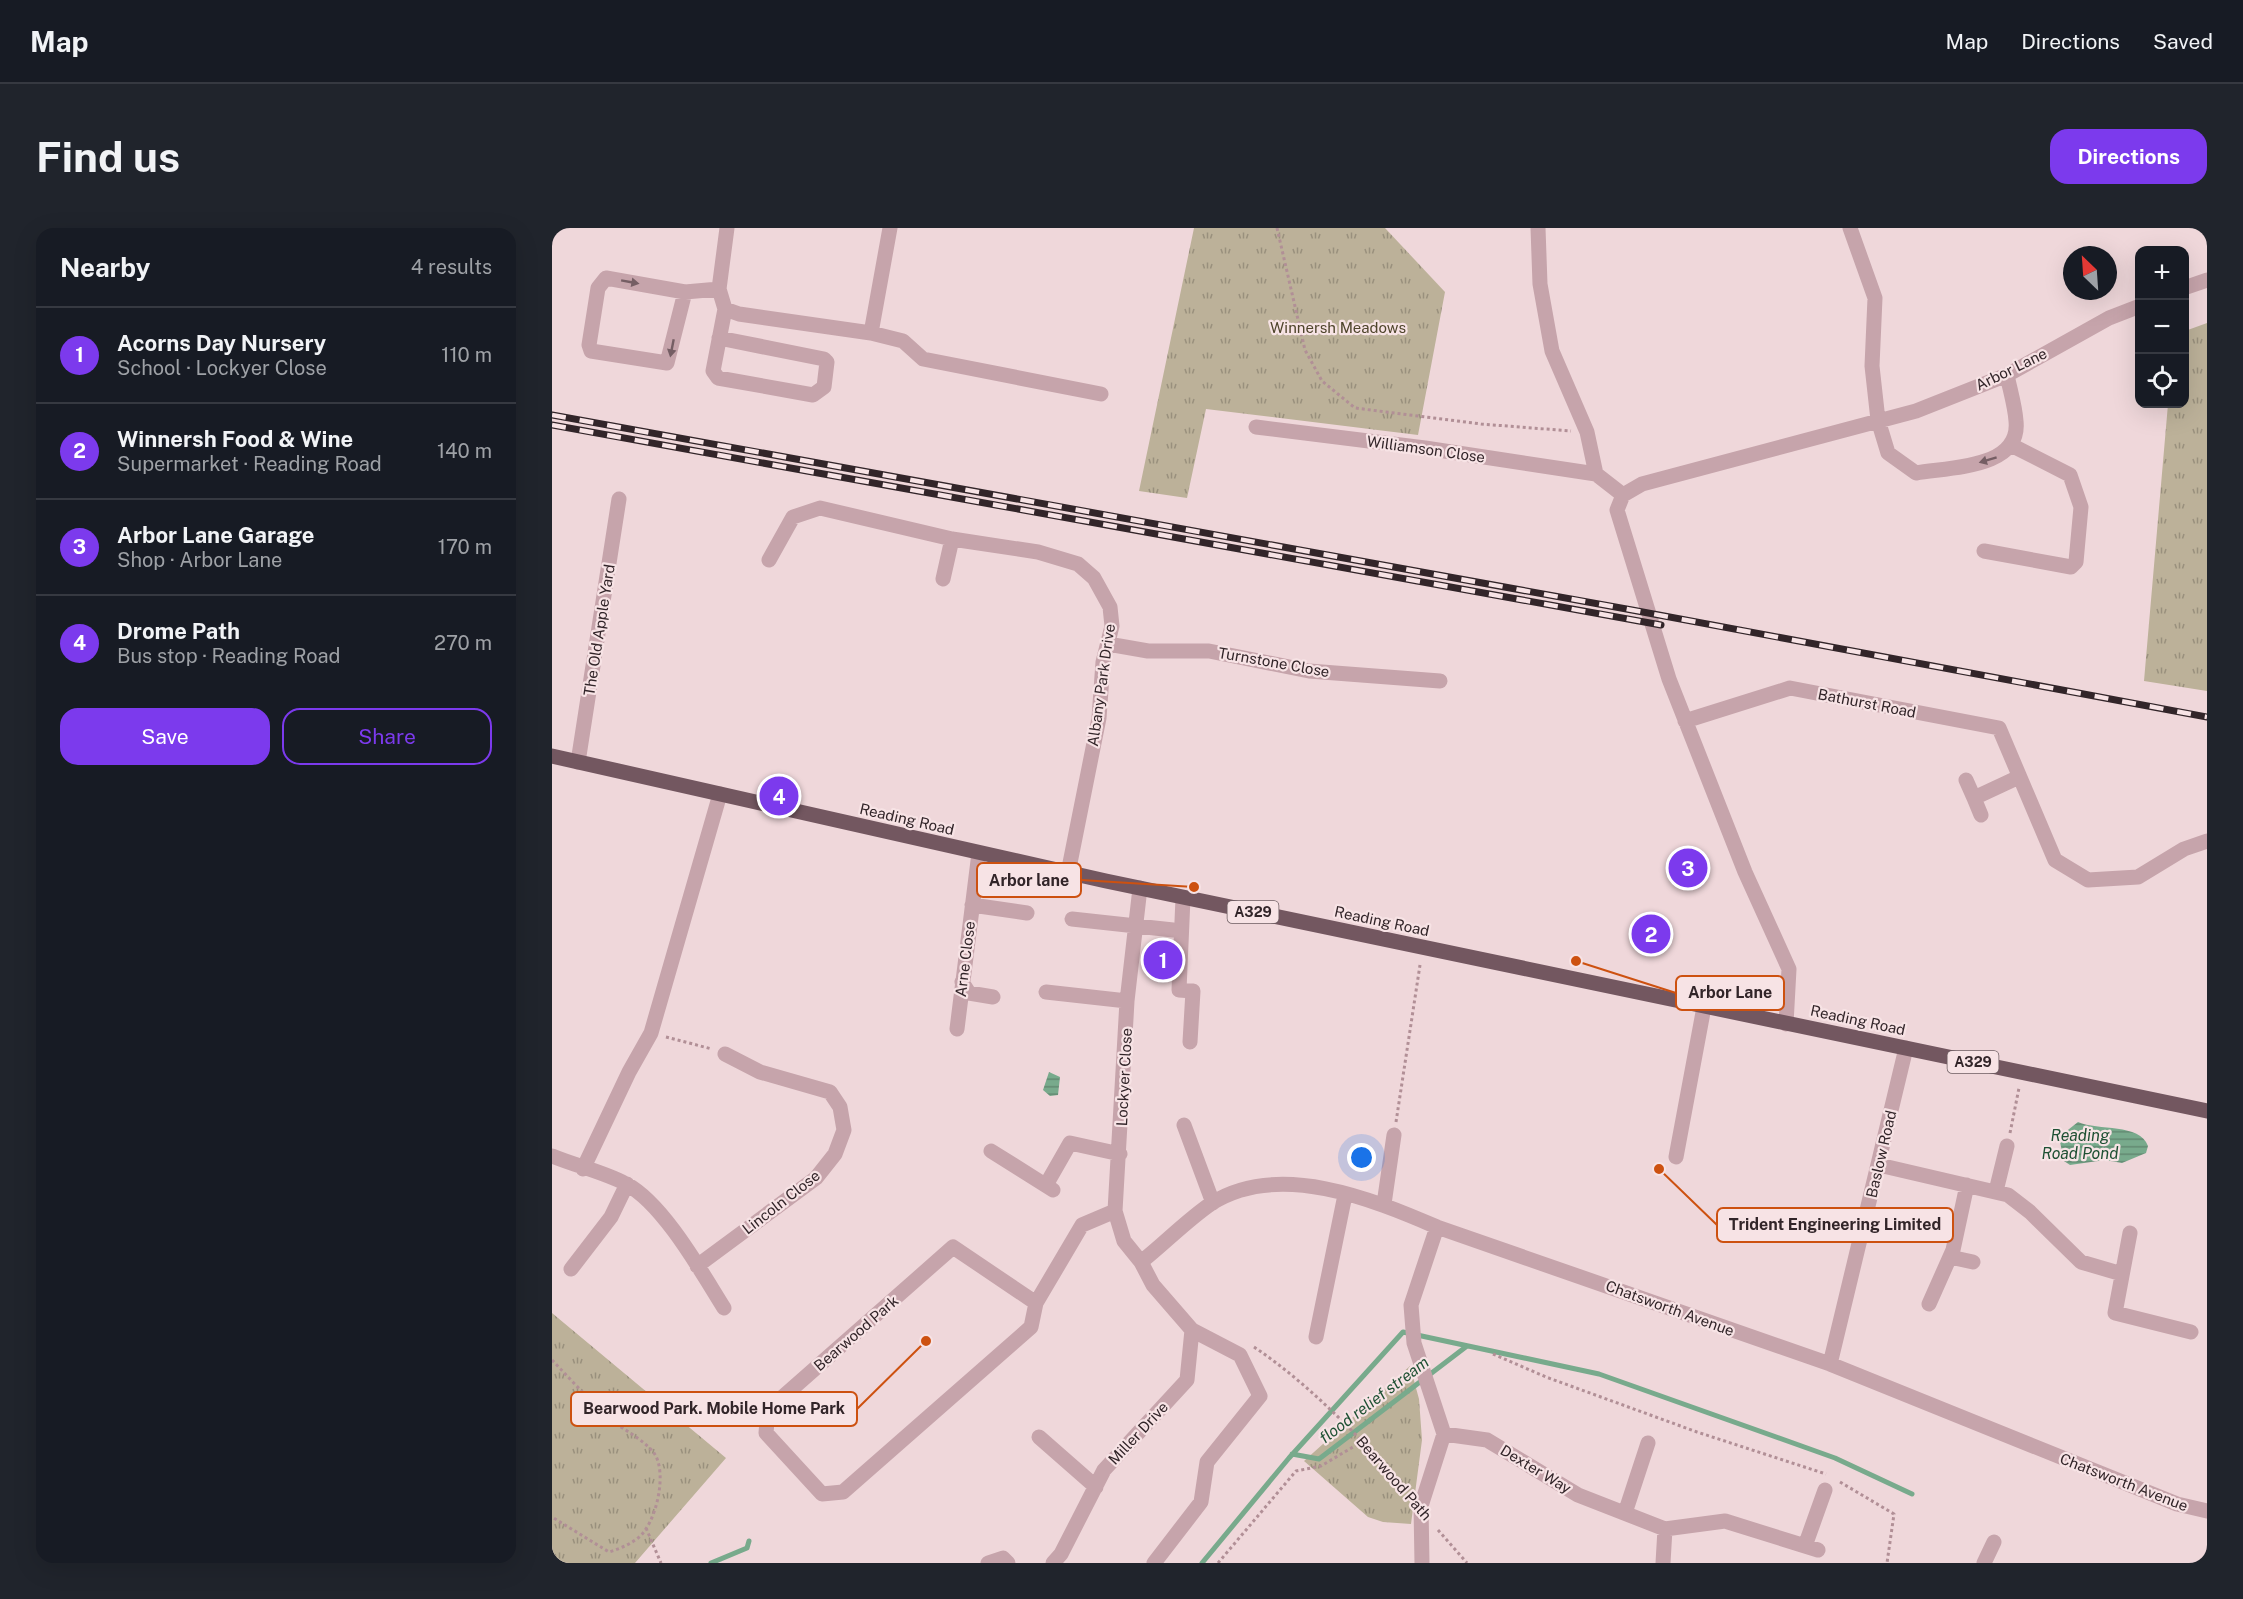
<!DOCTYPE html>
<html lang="en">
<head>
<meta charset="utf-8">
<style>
  :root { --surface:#171b24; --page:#20242c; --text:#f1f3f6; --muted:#9ea1a6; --line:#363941; --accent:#7c3aed }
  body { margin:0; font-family:"Public Sans",sans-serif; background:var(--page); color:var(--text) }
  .controls { position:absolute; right:18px; top:18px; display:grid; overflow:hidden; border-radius:12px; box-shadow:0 6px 24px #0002 }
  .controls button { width:54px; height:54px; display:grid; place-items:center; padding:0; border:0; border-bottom:2px solid var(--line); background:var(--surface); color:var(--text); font:30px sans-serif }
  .compass { position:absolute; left:1511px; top:18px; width:54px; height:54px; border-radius:50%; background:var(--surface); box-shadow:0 6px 24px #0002; rotate:335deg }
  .you { position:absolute; left:810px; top:930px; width:21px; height:21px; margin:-15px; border:4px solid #fff; border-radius:50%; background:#1a73e8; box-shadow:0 0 0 9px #1a73e833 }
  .badge { display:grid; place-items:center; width:39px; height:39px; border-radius:50%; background:var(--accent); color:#fff; font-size:20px; font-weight:700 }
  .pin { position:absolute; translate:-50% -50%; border:3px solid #fff; box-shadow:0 2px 6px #0006 }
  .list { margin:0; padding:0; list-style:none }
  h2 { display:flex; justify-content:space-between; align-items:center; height:78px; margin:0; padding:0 24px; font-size:26px }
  h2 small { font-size:20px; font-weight:400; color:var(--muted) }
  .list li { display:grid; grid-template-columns:39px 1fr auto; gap:18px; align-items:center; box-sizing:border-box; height:96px; padding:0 24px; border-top:2px solid var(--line) }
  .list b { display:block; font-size:22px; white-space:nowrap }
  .list p { margin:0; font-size:20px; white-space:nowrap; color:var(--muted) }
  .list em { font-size:20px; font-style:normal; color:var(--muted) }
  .actions { display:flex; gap:12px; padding:18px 24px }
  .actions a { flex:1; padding:14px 0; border:2px solid var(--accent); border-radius:18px; text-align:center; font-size:21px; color:var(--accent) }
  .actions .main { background:var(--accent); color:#fff }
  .icon { flex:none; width:33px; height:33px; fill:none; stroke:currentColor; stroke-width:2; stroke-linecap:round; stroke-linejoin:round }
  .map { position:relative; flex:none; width:1655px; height:1335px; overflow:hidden; border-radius:18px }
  header { display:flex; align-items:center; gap:36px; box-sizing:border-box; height:84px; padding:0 30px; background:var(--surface); border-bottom:2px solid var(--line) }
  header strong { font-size:28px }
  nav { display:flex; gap:33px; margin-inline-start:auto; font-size:21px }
  .intro { display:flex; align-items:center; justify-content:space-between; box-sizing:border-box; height:144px; padding:0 36px }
  h1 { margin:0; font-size:42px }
  .button { padding:15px 27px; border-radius:18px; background:var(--accent); color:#fff; font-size:21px; font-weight:700 }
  main { display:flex; gap:36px; padding:0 36px }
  aside { flex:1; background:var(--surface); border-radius:18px; box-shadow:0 6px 24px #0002 }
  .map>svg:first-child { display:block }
</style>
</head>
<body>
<header>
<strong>Map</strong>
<nav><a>Map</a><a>Directions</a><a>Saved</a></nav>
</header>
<div class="intro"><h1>Find us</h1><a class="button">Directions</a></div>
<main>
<aside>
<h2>Nearby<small>4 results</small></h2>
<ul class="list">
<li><span class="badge">1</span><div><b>Acorns Day Nursery</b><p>School · Lockyer Close</p></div><em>110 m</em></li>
<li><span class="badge">2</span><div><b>Winnersh Food &amp; Wine</b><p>Supermarket · Reading Road</p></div><em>140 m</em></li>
<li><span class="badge">3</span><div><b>Arbor Lane Garage</b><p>Shop · Arbor Lane</p></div><em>170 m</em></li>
<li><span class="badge">4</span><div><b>Drome Path</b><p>Bus stop · Reading Road</p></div><em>270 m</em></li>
</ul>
<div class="actions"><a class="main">Save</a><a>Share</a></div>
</aside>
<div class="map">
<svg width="1655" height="1335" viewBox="0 0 1655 1335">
  <defs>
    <pattern id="grass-tufts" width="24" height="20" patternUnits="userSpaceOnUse" patternTransform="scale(1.5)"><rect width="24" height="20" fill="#bcb199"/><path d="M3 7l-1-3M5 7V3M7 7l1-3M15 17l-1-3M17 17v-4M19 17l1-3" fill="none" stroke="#99907d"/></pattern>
    <pattern id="water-rules" width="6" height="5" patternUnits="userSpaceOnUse" patternTransform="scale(1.5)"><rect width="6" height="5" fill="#78aa8c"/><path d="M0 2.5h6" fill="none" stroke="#638a72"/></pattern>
  </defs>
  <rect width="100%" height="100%" fill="#efd7da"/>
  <path fill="url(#grass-tufts)" d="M642,0h191l60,64 -27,143 -212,-26 -19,89 -48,-7z
    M1655,95v368l-63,-10 24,-277h16l1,-73z
    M0,1085l174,145 -91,105h-83z
    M858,1138l9,33 3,41 -11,84 -28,-2 -15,-5 -64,-56z"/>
  <path fill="url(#water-rules)" d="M497,844l11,5 -2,18 -8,1 -7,-6z
    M1526,894c20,9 62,1 70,24l-2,7 -24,10 -17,-3 -35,5 -6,-4 -5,-24z"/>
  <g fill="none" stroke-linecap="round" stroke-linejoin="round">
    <path stroke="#78aa8c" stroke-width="5" d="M740,1226l27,5 148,-113
      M159,1335l36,-15 2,-7
      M650,1335l87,-105 114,-126 196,42 236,84 77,36"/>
    <path stroke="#b18f96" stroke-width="3" stroke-dasharray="3 3" stroke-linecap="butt" d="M725,0l28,122 17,31 33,27 126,16 90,7
      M114,809l46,12
      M844,894l24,-157
      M1458,905l9,-45
      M702,1119c58,39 108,93 154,144
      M941,1126l53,23 151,55 129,42
      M0,1132c20,21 40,43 62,62 12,9 31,19 40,31 14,20 2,71 -16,85 -9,7 -19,11 -29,14l-57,-35
      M1288,1254l54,32 -7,49
      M94,1300l15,35
      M886,1302l29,33
      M666,1335l78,-92 25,-5 42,-25"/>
    <path stroke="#c6a4ab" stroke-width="15" d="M175,0l-8,61 6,20 14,5 132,19 32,8 20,18 178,35
      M986,0l2,56 12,67 35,81 9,42 27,21
      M1298,0l25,70 -3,68 6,54 10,33 28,20c33,-6 105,-4 100,-52 -1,-15 -6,-31 -9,-46
      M1632,60l23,-8
      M133,64l-18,71 -76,-12 -2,-6 9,-57 8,-10 79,14 34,-3
      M319,105l19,-105
      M167,110l105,21 3,3 -3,25 -11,8 -95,-17 -5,-7 12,-62
      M704,199l169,21 171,26
      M1432,323l87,16 5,-5 5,-55 -11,-32 -59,-30
      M217,332l24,-43 27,-9 132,31 86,13 40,12 16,14 16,29 2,19 -9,36 -4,56 -31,155
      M391,351l9,-40
      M556,416l40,7h61l100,20 131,10
      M1133,493l105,-33 209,40 56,132 33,20 50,-3 46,-28 23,-8
      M26,534l41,-263
      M1414,552l8,18 45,-21
      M1422,570l7,17
      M588,660l-13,113 -12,210 9,30 17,21 12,23 39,45 48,25 20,41 -53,66 -6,40 -47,61
      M631,670l-4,92 14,1 -3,51
      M420,677l55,8
      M520,691l101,11
      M410,754l7,11 24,4
      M494,764l81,9
      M1234,796l3,-55 -44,-97 -76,-193 -52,-169 6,-15 19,-11 274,-73 91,-36 102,-57 31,-12
      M405,801l22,-176
      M632,897l29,78
      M439,923l62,39
      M0,928c24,10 52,16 74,28 37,19 76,89 98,124
      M1124,929l28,-150
      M1327,937l129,30 22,17 51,50 41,12
      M31,941l46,-97 22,-39 69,-239
      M494,957l24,-42 50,11
      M1444,963l11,-45
      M832,976l10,-69
      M1578,1005l-15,80 76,19
      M1398,1029l23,5
      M589,1034c24,-19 46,-42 71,-59 67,-42 160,-4 225,24l393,137 347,140 30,7
      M145,1038l119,-88 19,-24 9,-24 -4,-23 -10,-15 -70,-20 -35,-18
      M19,1041l40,-52 16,-33
      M484,1075l-5,24 -188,165 -21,2 -56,-61 2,-23 185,-163 83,56 46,-78 33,-14
      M1377,1076l24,-54 14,-65
      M764,1109l29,-142
      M1278,1136l76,-316
      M892,1206l43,6 91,55 87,34 60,-8 93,29
      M487,1209l57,50
      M1073,1285l23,-70
      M1253,1318l20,-56
      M436,1335l15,-5 5,5
      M501,1335l8,-9 43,-84 83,-90 5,-50
      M870,1335l-1,-57 23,-72 -30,-91 -3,-38 26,-78
      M1111,1335l2,-34
      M1432,1335l10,-21"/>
    <path stroke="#735760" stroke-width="15" d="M0,528l554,125 1101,230"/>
    <defs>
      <path id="rail" d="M0,187l1080,195 575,107
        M0,197l1109,200"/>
    </defs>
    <use href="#rail" stroke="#322529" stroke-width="7"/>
    <use href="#rail" stroke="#f7e3e5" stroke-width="4.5" stroke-dasharray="14" stroke-linecap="butt"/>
  </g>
  <defs><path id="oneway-solid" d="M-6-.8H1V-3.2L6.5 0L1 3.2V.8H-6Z" transform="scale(1.5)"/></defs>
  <g fill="#755e64">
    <use href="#oneway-solid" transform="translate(78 54) rotate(10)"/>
    <use href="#oneway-solid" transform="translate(120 120) rotate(101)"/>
    <use href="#oneway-solid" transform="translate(1436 232) rotate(163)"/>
  </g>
  <g text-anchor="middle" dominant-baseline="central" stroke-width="4.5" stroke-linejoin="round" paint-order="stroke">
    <g fill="#f7e3e5" stroke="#6d5e61" stroke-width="1.5">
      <rect x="675.5" y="673" width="51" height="22" rx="4.5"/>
      <rect x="1395.5" y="823" width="51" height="22" rx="4.5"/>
    </g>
    <g font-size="14" font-weight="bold" fill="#322529">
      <text x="701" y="684">A329</text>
      <text x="1421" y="834">A329</text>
    </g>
    <g font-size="15" fill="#4e442b" stroke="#f7e3e5">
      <text x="786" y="99">Winnersh Meadows</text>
    </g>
    <g font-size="15" fill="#322529" stroke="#f7e3e5">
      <text transform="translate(1459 141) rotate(-26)">Arbor Lane</text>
      <text transform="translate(874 221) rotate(8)">Williamson Close</text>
      <text transform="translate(47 402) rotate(-81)">The Old Apple Yard</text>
      <text transform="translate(722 434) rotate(10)">Turnstone Close</text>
      <text transform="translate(549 457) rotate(-82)">Albany Park Drive</text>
      <text transform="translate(1315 475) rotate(11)">Bathurst Road</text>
      <text transform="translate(355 591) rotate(13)">Reading Road</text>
      <text transform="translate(830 693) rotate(12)">Reading Road</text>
      <text transform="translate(413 731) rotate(-83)">Arne Close</text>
      <text transform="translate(1306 792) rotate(12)">Reading Road</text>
      <text transform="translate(572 849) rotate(-87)">Lockyer Close</text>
      <text transform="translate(1329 926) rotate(-77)">Baslow Road</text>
      <text transform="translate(229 974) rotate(-38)">Lincoln Close</text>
      <text transform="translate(1118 1080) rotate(20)">Chatsworth Avenue</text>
      <text transform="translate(304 1105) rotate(-41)">Bearwood Park</text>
      <text transform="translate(586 1205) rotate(-47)">Miller Drive</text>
      <text transform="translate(984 1241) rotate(31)">Dexter Way</text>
      <text transform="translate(842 1250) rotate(49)">Bearwood Path</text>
      <text transform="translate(1572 1254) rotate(21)">Chatsworth Avenue</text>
    </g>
    <g font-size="16" font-style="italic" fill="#1e5033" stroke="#f7e3e5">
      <text x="1528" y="907">Reading<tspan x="1528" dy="18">Road Pond</tspan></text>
      <text transform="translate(822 1172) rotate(-37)">flood relief stream</text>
    </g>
  </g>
  <path fill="none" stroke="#cd5110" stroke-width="2" d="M642 659L529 652M1024 733L1124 765M1107 941L1165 997M374 1113L305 1181"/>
  <g fill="#cd5110" stroke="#f7e3e5" stroke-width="2">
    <circle cx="642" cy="659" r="6"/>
    <circle cx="1024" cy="733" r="6"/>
    <circle cx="1107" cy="941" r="6"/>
    <circle cx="374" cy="1113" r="6"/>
  </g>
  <g fill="#f7e3e5" stroke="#cd5110" stroke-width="2">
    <rect x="425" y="635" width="104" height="34" rx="6"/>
    <rect x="1124" y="748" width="108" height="34" rx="6"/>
    <rect x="1165" y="980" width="236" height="34" rx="6"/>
    <rect x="19" y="1164" width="286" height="34" rx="6"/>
  </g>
  <g font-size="16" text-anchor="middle" font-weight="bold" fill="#322529">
    <text x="477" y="658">Arbor lane</text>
    <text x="1178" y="770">Arbor Lane</text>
    <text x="1283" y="1002">Trident Engineering Limited</text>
    <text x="162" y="1186">Bearwood Park. Mobile Home Park</text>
  </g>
</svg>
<div class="controls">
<button>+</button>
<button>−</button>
<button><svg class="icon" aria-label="locate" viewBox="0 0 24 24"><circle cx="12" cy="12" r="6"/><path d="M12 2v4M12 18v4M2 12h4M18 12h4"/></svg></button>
</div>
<svg class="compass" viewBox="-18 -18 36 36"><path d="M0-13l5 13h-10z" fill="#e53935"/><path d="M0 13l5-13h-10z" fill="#9ea1a6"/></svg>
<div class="you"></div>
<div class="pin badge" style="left:611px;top:732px">1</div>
<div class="pin badge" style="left:1099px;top:706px">2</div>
<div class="pin badge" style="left:1136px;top:640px">3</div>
<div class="pin badge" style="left:227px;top:568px">4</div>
</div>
</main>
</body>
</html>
